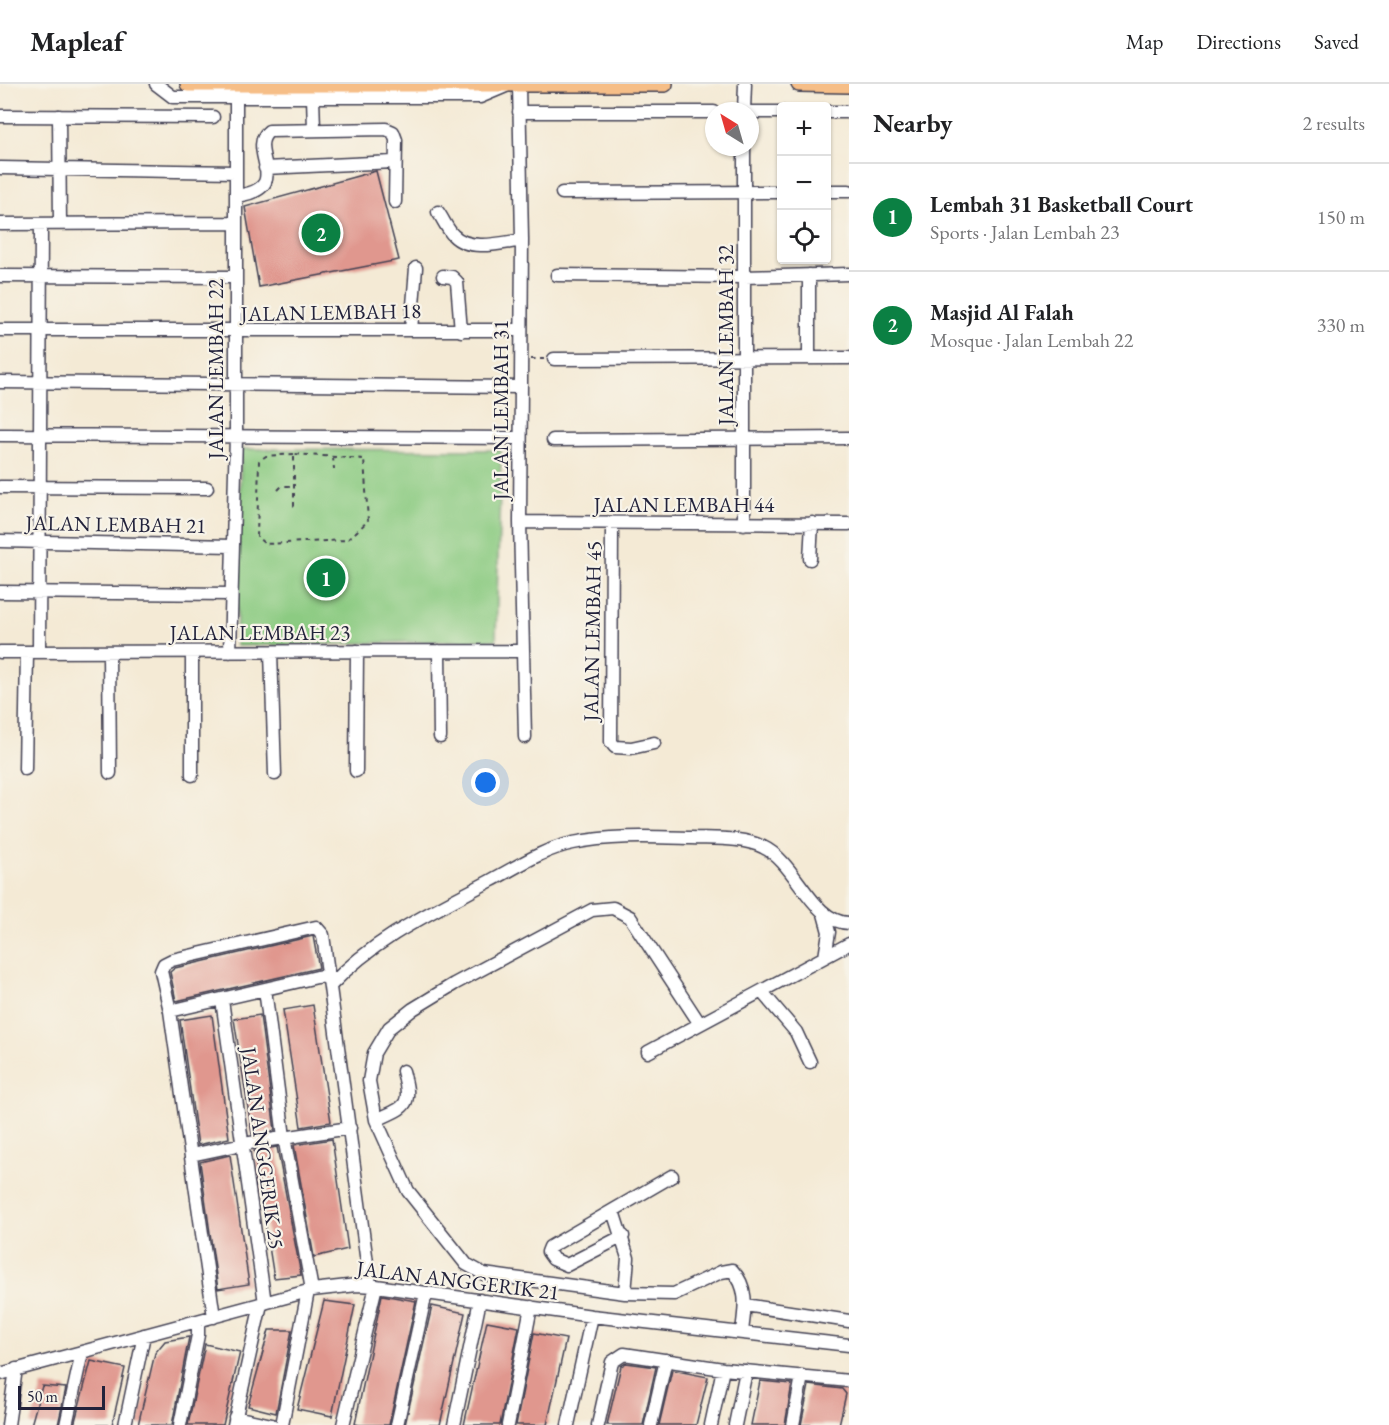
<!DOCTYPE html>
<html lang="en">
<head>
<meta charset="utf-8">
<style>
  :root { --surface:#fff; --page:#f2f2f2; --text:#202124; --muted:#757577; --line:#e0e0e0; --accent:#0b8043 }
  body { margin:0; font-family:"EB Garamond",serif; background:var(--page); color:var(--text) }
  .controls { position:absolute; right:18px; top:18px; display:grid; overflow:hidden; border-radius:6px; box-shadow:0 2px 4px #0004 }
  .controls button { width:54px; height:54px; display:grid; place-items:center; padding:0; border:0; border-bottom:2px solid var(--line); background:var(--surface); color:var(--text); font:30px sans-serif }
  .compass { position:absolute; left:705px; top:18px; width:54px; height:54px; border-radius:50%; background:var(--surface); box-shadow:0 2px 4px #0004; rotate:323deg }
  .scale { position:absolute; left:18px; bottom:15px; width:87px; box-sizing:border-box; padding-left:6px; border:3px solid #22223b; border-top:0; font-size:16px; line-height:21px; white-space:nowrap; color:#22223b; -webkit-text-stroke:4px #f7f3e8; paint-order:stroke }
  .you { position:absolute; left:486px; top:699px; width:21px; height:21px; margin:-15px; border:4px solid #fff; border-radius:50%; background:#1a73e8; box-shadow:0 0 0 9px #1a73e833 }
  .badge { display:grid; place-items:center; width:39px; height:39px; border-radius:50%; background:var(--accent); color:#fff; font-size:20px; font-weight:700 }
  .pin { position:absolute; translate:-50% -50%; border:3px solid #fff; box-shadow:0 2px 6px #0006 }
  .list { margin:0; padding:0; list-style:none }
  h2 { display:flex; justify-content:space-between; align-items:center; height:78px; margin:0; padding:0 24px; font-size:26px }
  h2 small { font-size:20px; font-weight:400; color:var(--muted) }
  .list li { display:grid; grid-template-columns:39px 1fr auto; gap:18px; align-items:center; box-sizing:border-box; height:108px; padding:0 24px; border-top:2px solid var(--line) }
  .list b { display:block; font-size:22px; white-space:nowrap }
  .list p { margin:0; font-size:20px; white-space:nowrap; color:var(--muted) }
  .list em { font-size:20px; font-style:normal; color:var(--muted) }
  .icon { flex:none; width:33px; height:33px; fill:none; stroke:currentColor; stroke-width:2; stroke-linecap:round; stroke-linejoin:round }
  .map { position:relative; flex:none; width:849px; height:1341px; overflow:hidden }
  header { display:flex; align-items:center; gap:36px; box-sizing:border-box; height:84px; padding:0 30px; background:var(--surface); border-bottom:2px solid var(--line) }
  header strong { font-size:28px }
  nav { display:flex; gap:33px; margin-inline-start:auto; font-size:21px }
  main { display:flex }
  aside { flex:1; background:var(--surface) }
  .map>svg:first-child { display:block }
</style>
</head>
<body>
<header>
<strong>Mapleaf</strong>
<nav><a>Map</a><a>Directions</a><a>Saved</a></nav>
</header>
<main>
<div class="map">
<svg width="849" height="1341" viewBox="0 0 849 1341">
  <rect width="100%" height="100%" fill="#f7f3e8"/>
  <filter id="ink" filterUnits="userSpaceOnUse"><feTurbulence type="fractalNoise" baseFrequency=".0167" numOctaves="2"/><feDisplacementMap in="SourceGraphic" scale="12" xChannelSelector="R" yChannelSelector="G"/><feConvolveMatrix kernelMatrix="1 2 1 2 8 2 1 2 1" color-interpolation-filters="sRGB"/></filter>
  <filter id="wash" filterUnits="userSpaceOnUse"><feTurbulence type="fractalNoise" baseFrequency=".008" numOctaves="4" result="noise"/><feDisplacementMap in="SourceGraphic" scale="24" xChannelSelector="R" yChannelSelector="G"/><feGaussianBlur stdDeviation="1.35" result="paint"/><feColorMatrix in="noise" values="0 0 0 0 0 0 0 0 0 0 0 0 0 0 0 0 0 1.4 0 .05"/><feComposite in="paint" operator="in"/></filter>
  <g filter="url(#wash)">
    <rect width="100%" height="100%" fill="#f4ead5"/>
    <path fill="#8ccb82" stroke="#57765e" stroke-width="1.5" d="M241,365l260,1 -5,190 -260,6z"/>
    <g id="blocks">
      <path fill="#e0978e" d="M376,87l23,89 -140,27 -14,-80z
        M313,852l6,32 -143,33 -6,-29 5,-4z
        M313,921l18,117 -30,5 -18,-117z
        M212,931l17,123 -31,7 -18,-125z
        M260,931l15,116 -23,3 -18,-115z
        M332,1055l16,110 -34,8 -20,-112z
        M277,1063l24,128 -27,3 -20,-127z
        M230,1071l19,129 -31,5 -18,-127z
        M382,1211l34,6 -27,124h-29l-5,-1z
        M324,1217l31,4 -23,111 -35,-7z
        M432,1222l33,7 -25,112h-35z
        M487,1237l32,6 -19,98h-36z
        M269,1246h23l-16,83 -28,-7z
        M534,1249l32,6 -19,86h-31z
        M189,1253l-17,88h-34l17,-72 10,-12z
        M205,1260l35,8 -17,73h-35z
        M91,1277l34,7 -13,57h-38z
        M626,1279l30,4 -13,58h-36l14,-59z
        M672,1286l36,7 -12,48h-37z
        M760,1297l32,3 -7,41h-34z
        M809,1301l33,4 4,5 -7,31h-38z
        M42,1302l24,2 -8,37h-27z"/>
    </g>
  </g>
  <g filter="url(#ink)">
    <use href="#blocks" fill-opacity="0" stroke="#424052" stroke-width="1.5"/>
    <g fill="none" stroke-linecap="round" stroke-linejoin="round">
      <defs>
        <path id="minor" d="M156,0l17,13h307l26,-11
          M519,0l3,156 -2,282 5,215
          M313,13l1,32
          M744,27l1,-27
          M519,28h195
          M750,28h32
          M826,28h23
          M0,32l213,1
          M59,32l1,108
          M0,84l235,4
          M265,84l129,-6
          M826,107h23
          M562,109l220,-1
          M236,112c60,-8 9,-46 33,-65l117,-2 7,3 3,8 -1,62
          M438,128c5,7 9,17 15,23 16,17 49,8 69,5
          M0,140l235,-1
          M557,191l187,2 105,-3
          M0,192l235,1
          M443,192l9,1 5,5 4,49
          M0,246h519
          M411,246l5,-62
          M809,274v-83
          M554,275l295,-1
          M0,298l520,5
          M0,351l520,3
          M553,356l296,-2
          M0,403l207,1
          M520,438l329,2
          M744,440v-377
          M612,441l-1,217 4,5 16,1 23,-5
          M0,457l232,5
          M810,475l2,-36
          M0,508l231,2
          M439,567l1,86
          M0,568l521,-1
          M39,568l2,-428
          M109,568l1,121
          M230,568l6,-216v-351
          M271,568l4,122
          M25,685l2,-117
          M356,687l1,-120
          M192,691v-123
          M824,830l5,18 -4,25
          M331,901c44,-47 103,-74 159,-104 27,-14 53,-32 83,-38 37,-8 80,-6 118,-5 22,1 52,-1 72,9 33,15 49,76 86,76
          M265,905l19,148 28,153
          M762,908l34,40 14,30
          M222,916l43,303
          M170,927l147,-34 6,-1 6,4 41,305
          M648,968l201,-108
          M376,1036c32,-14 36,-15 27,-49
          M191,1071l52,-11 107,-16
          M613,1127l15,47 -3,35 49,1 47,-22 11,-2c17,18 13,38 10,61
          M623,1152l-56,29 -14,-6 -5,-7 2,-5 122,-71
          M625,1209l-141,-19 -18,-10 -58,-73 -32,-71 -7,-39 5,-28 15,-25 24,-19 41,-25 138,-74 21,-2 17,9 70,107
          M745,1221l104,16
          M214,1233l-44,-306 -9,-40 3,-7 8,-4 144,-33 7,8 6,45
          M0,1290l312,-84 45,-5 19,1 216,30 257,29
          M235,1333l37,8
          M8,1341l8,-56
          M66,1341l16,-73
          M125,1341l19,-90
          M180,1341l18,-90v-14
          M234,1341l27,-121
          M282,1341l26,-134
          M343,1341l33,-139
          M397,1341l29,-132
          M454,1341l26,-125
          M508,1341l23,-118
          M568,1341l24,-109
          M598,1341l14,-63 12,-8 99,15 126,12
          M651,1341l15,-65
          M711,1341l12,-56
          M735,1341l11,-54
          M793,1341l9,-49"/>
        <path id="major" d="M188,0h477
          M799,0l50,1"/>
      </defs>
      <use href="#minor" stroke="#424052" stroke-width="15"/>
      <use href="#major" stroke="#424052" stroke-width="18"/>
      <path stroke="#424052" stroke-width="2" stroke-dasharray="4.5 4.5" stroke-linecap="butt" d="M531,275h13
        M294,370l-28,2 -7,5 -2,76 8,7 82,-4 21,-19 -4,-62 -70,-5v57
        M333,373l1,12
        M278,406l4,-4h12"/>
      <use href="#minor" stroke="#fff" stroke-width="12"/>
      <use href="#major" stroke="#f6be87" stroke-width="15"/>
    </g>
  </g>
  <g text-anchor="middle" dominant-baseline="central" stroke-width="4.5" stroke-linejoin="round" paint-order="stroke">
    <g font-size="21" fill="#22223b" stroke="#f7f3e8">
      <text transform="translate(331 228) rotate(-1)">JALAN LEMBAH 18</text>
      <text transform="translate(725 251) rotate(-90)">JALAN LEMBAH 32</text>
      <text transform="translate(215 285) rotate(-90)">JALAN LEMBAH 22</text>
      <text transform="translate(500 326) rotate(-90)">JALAN LEMBAH 31</text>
      <text x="684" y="420">JALAN LEMBAH 44</text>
      <text transform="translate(116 440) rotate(1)">JALAN LEMBAH 21</text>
      <text transform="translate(592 547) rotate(-89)">JALAN LEMBAH 45</text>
      <text x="260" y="548">JALAN LEMBAH 23</text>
      <text transform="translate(263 1064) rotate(82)">JALAN ANGGERIK 25</text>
      <text transform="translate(458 1196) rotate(7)">JALAN ANGGERIK 21</text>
    </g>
  </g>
</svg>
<div class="controls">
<button>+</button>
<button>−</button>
<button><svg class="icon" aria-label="locate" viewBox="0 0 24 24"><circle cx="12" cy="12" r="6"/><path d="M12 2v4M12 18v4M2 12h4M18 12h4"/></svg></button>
</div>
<svg class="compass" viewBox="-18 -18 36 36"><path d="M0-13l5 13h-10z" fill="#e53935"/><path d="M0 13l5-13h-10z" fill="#757577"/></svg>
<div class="scale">50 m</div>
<div class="you"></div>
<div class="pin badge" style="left:326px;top:494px">1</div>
<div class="pin badge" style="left:321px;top:149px">2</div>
</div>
<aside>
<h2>Nearby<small>2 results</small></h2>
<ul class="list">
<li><span class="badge">1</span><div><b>Lembah 31 Basketball Court</b><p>Sports · Jalan Lembah 23</p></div><em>150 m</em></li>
<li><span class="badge">2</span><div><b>Masjid Al Falah</b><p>Mosque · Jalan Lembah 22</p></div><em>330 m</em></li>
</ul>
</aside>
</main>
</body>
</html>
